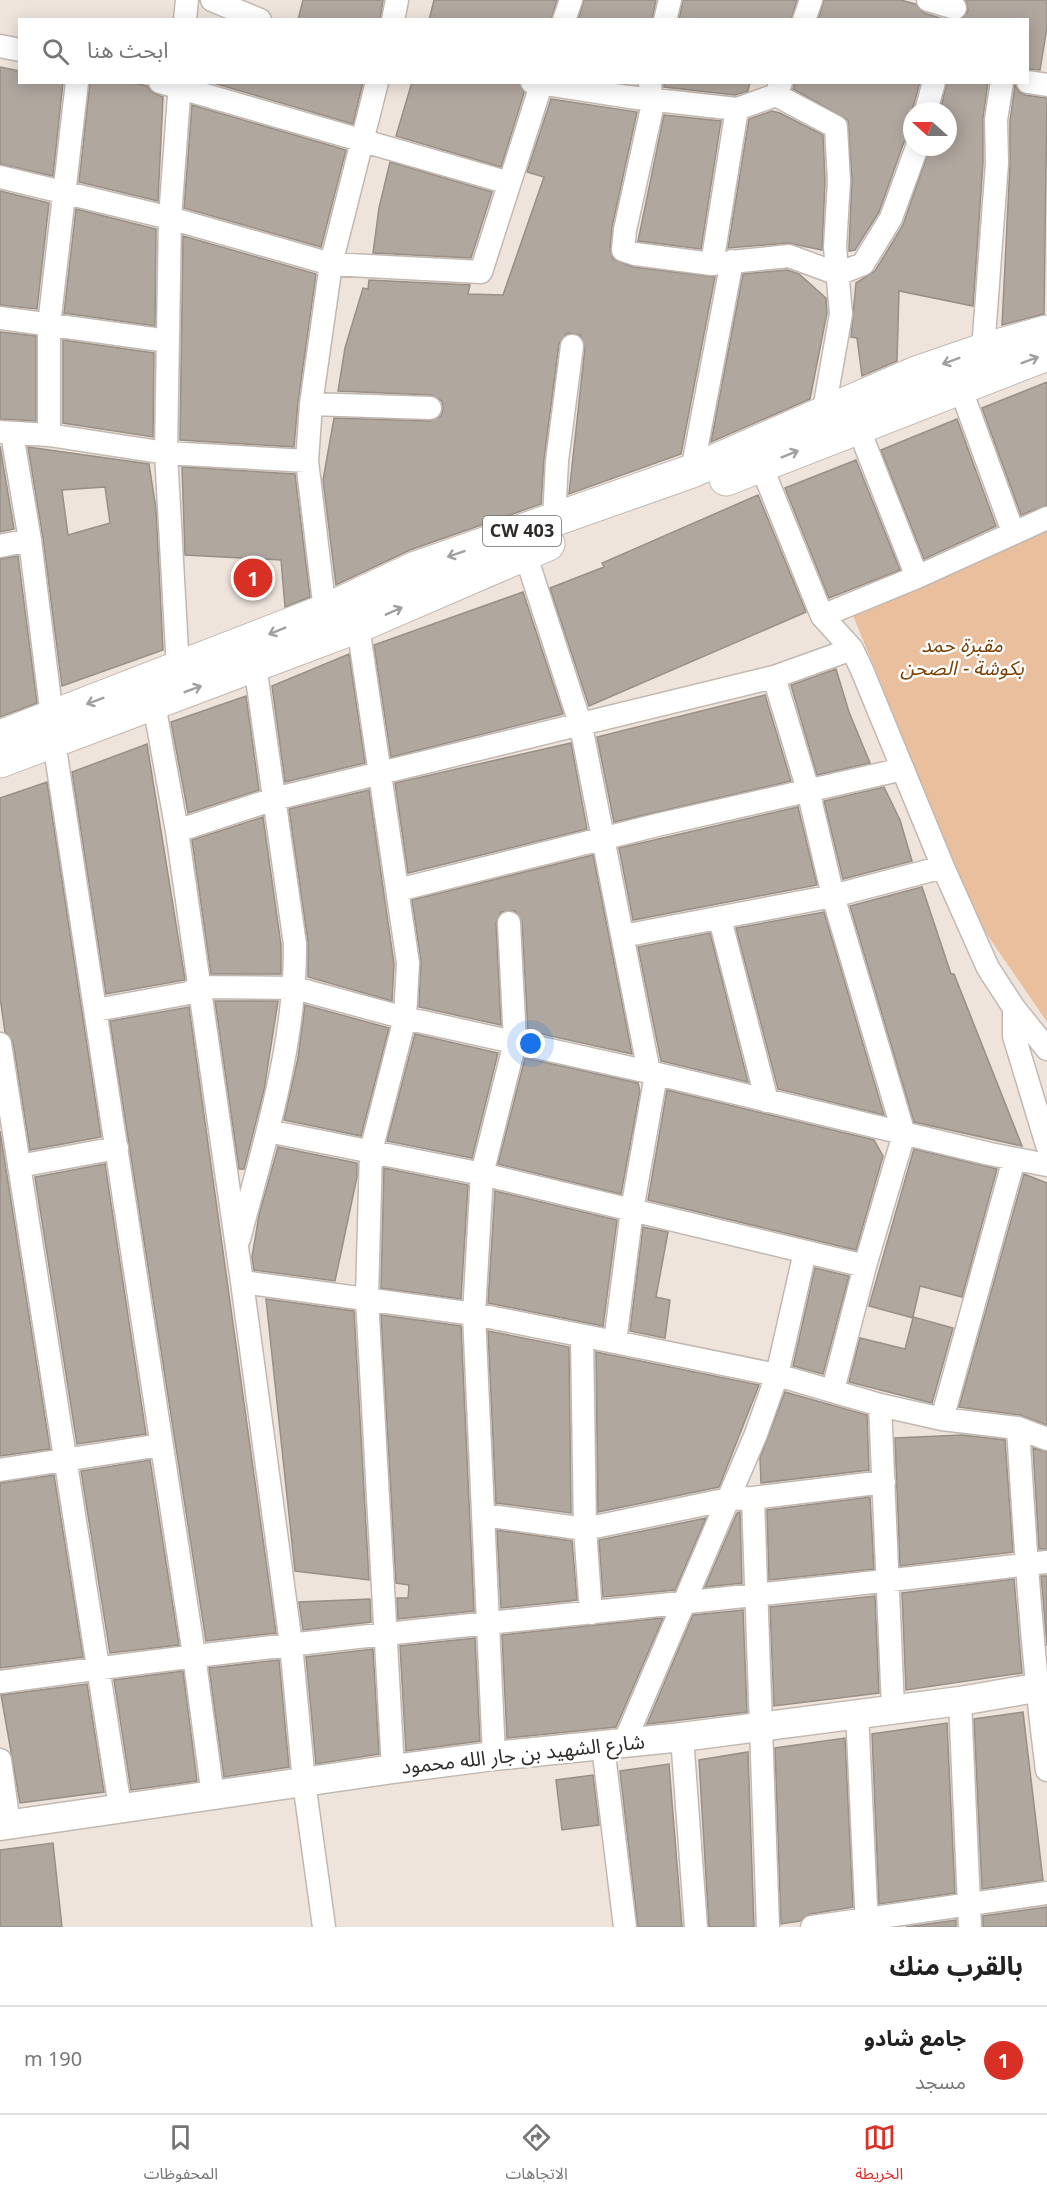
<!DOCTYPE html>
<html lang="ar">
<head>
<meta charset="utf-8">
<style>
  :root { --surface:#fff; --page:#f2f2f2; --text:#222; --muted:#767676; --line:#e0e0e0; --accent:#d93025 }
  body { margin:0; font-family:Georgia,"Noto Sans Arabic",serif; background:var(--page); color:var(--text); direction:rtl }
  .compass { position:absolute; left:903px; top:102px; width:54px; height:54px; border-radius:50%; background:var(--surface); box-shadow:0 3px 15px #0003; rotate:291deg }
  .you { position:absolute; left:531px; top:1044px; width:21px; height:21px; margin:-15px; border:4px solid #fff; border-radius:50%; background:#1a73e8; box-shadow:0 0 0 9px #1a73e833 }
  .badge { display:grid; place-items:center; width:39px; height:39px; border-radius:50%; background:var(--accent); color:#fff; font-size:20px; font-weight:700 }
  .pin { position:absolute; translate:-50% -50%; border:3px solid #fff; box-shadow:0 2px 6px #0006 }
  .list { margin:0; padding:0; list-style:none }
  h2 { display:flex; justify-content:space-between; align-items:center; height:78px; margin:0; padding:0 24px; font-size:26px }
  h2 small { font-size:20px; font-weight:400; color:var(--muted) }
  .list li { display:grid; grid-template-columns:39px 1fr auto; gap:18px; align-items:center; box-sizing:border-box; height:108px; padding:0 24px; border-top:2px solid var(--line) }
  .list b { display:block; font-size:22px; white-space:nowrap }
  .list p { margin:0; font-size:20px; white-space:nowrap; color:var(--muted) }
  .list em { font-size:20px; font-style:normal; color:var(--muted) }
  .icon { flex:none; width:33px; height:33px; fill:none; stroke:currentColor; stroke-width:2; stroke-linecap:round; stroke-linejoin:round }
  .map { position:relative; flex:none; width:1047px; height:1927px; overflow:hidden; direction:ltr }
  .search { position:absolute; background:var(--surface); box-shadow:0 3px 15px #0003; left:18px; right:18px; top:18px; height:66px; display:flex; align-items:center; gap:15px; box-sizing:border-box; padding:0 21px; border-radius:0px; color:var(--muted); font-size:22px }
  .sheet { height:186px; background:var(--surface) }
  nav { display:flex; justify-content:space-around; align-items:center; box-sizing:border-box; height:84px; border-top:2px solid var(--line); background:var(--surface); font-size:16px; color:var(--muted) }
  nav a { display:grid; justify-items:center; gap:3px }
  nav .on { color:var(--accent) }
  .map>svg:first-child { display:block }
</style>
</head>
<body>
<div class="map">
<svg width="1047" height="1927" viewBox="0 0 1047 1927">
  <rect width="100%" height="100%" fill="#eee4dc"/>
  <path fill="#eabf9e" d="M1047,525v497l-70,-102 -125,-307z"/>
  <path fill="#b0a79f" stroke="#988f87" stroke-width="1.5" fill-rule="evenodd" d="M303,0h80l-3,20h-82z
    M434,0h123l-6,20h-122z
    M584,0h72l-4,20h-74z
    M683,0h114l-6,20h-112z
    M824,0h77l14,4 9,9 22,7h-128z
    M966,0h81v27l-7,43 -12,-1v-49h-67l7,-9z
    M0,67l20,4v11h43l-10,94 -53,-12z
    M90,82h40l17,4 4,6 12,5 -5,104 -79,-19z
    M210,82h153l-10,42z
    M412,82h107l5,11 -23,74 -105,-31z
    M664,82h86l-2,9 -13,4 -71,-8z
    M795,82h125l-8,29 -1,24 -7,7 -25,70 -24,38 -6,1v-4l3,-67 -4,-60 -55,-31z
    M947,82h41l-5,36v45l-10,143 -74,-15 -2,70 -35,15 -5,-38 -6,-1 5,-54 19,-12 28,-46 27,-78h18v-36h-8z
    M1015,85l4,7 6,3 22,3 -3,216 -42,11 8,-161v-43z
    M551,99l86,13 -25,115 -2,22 3,10 20,8 82,10 -34,177 -112,40 16,-147 -5,-12 -13,-2 -8,11 -15,115 -3,45 -131,46 -74,35 -13,-105 11,-62 96,3 11,-5 2,-7 -1,-8 -11,-6 -93,-4 7,-43 18,-60 5,1 1,-9 101,5 -2,9 35,1 41,-118 -17,-5z
    M192,105l154,45 -25,97 -137,-39z
    M772,111l8,2 43,22 2,46 -3,69 -34,-7 -60,5 21,-129z
    M664,115l57,6 -20,128 -63,-8z
    M390,162l102,30 -21,66 -98,-5 6,-45z
    M0,191l49,12 -12,106 -37,-4z
    M76,209l80,20 -1,97 -91,-13z
    M183,236l133,38 -18,128 -4,45 -114,-7z
    M787,270l12,4 27,24 1,15 -17,86 -99,43 32,-168z
    M0,332l36,4v85l-36,-2z
    M63,340l91,13 -1,84 -90,-14z
    M1047,382v123l-26,10 -39,-107z
    M957,419l39,107 -72,33 -43,-109z
    M0,446l14,83 -14,3z
    M28,447l121,17 7,45 7,141 -101,36 -19,-148zM105,487l5,36 -42,12 -6,-45z
    M856,460l44,110 -71,28 -44,-110z
    M182,467l113,7 15,123 -25,10 -4,-47 -96,-5z
    M758,495l48,117 -217,94 -39,-118 54,-21 -2,-4z
    M18,556l19,147 -37,14v-158z
    M523,592l40,122 -172,43 -17,-112z
    M349,654l16,109 -80,19 -13,-96z
    M836,669l13,43 21,51 -53,12 -26,-90z
    M765,695l26,86 -177,41 -17,-85z
    M246,696l13,94 -71,23 -17,-91z
    M571,743l16,86 -179,44 -13,-90z
    M147,744l38,236 -79,14 -34,-222z
    M47,782l54,355 -71,13 -17,-108 -8,-10 -5,-35v-199z
    M884,787l16,33 12,41 -69,18 -19,-78z
    M369,790l25,174 -2,37 -84,-24v-35l-19,-133z
    M798,807l19,78 -184,35 -14,-72z
    M263,817l18,128v29h-70l-19,-134z
    M593,855l39,199 -104,-23 -6,-109 -7,-11 -14,1 -5,11 5,102 -82,-18 2,-46 -9,-61z
    M922,887l29,87h3l68,172 -108,-24 -64,-216z
    M824,912l60,203 -106,-26 -42,-161z
    M710,933l38,149 -87,-21 -23,-114z
    M215,1001h63l-14,89 -20,79h-5z
    M305,1005l84,23 -28,108 -77,-16 14,-62z
    M189,1007l87,626 -70,8 -96,-620z
    M415,1034l83,19 -26,105 -85,-17z
    M525,1058l113,25 2,8 -19,103 -123,-30z
    M667,1090l207,50 9,16 -27,94 -208,-50z
    M0,1131l50,318 -50,7z
    M278,1147l79,16v14l-22,104 -81,-11 -2,-13 7,-42z
    M914,1149l83,20 -35,128 -42,-11 -7,31 40,11 -21,75 -83,-21 11,-44 45,11 8,-31 -44,-12z
    M105,1164l41,270 -69,10 -42,-267z
    M384,1168l84,17 -7,114 -80,-11z
    M1024,1174l23,9v242l-27,-10 -61,-8z
    M495,1191l122,29 -14,106 -115,-23z
    M643,1227l25,5 -12,65 14,3 -5,38 -35,-7z
    M815,1268l34,8 -26,98 -30,-8z
    M266,1299l88,12 15,269 -74,-9z
    M381,1315l80,11 13,285 -76,8 -1,-21h11l1,-13 -13,-2z
    M488,1331l81,16 2,166 -75,-10z
    M596,1352l163,33 -40,102 -121,25z
    M785,1392l82,23 2,55 -108,13 -1,-25z
    M962,1435l43,5 8,112 -113,14 -5,-128z
    M1033,1448l14,4v97h-8z
    M150,1460l29,185 -69,8 -29,-182z
    M54,1475l29,182 -83,11v-185z
    M870,1497l4,72 -105,11 -2,-70z
    M740,1512l2,71 -37,4 32,-74z
    M706,1518l-31,72 -72,7 -4,-57z
    M497,1530l75,11 5,59 -76,8z
    M1041,1576h6v70l-4,-48z
    M1014,1579l8,94 -116,17 -4,-97z
    M875,1596l4,97 -105,13 -4,-99z
    M370,1599l1,23 -68,8 -4,-28z
    M743,1610l4,102 -100,12 46,-109z
    M663,1618l-47,109 -109,11 -5,-103z
    M475,1638l5,103 -74,10 -6,-105z
    M373,1649l6,105 -63,10 -10,-107z
    M279,1660l10,107 -65,10 -15,-109z
    M183,1671l14,110 -66,9 -17,-110z
    M87,1684l17,108 -84,11 -19,-108z
    M1023,1712l20,168 -61,9 -8,-170z
    M947,1723l8,170 -76,11 -7,-170z
    M845,1738l8,169 -43,7 -10,7 -19,3 -6,-176z
    M748,1752l6,175h-45l-10,-167z
    M669,1764l13,163h-44l-18,-156z
    M593,1775l6,50 -37,5 -6,-50z
    M53,1843l9,84h-62v-77z
    M1047,1907v20h-64v-11z
    M956,1920v7h-50z"/>
  <g fill="none" stroke-linecap="round" stroke-linejoin="round">
    <defs>
      <path id="minor" d="M212,0l48,20
        M928,0l27,8
        M185,20l2,-20
        M393,20l4,-20
        M564,20l7,-20
        M665,20l5,-20
        M804,20l7,-20
        M0,46l20,4
        M160,82l349,101
        M377,82l-46,182 -20,140 -4,57 18,150 33,15 50,337 -3,55 -34,133 -4,147 26,471
        M532,82l97,15 108,12 -25,155
        M650,82l2,26 -27,122 -2,20 12,4 77,10 77,-8 49,18 25,-10 28,-46 26,-71
        M1028,82l19,3
        M776,95l60,32 3,54 -4,66 6,67 -18,101
        M737,109l39,-14 5,-13
        M926,111l8,-29
        M0,177l170,41 161,46 150,8 61,-190
        M0,318l168,23
        M983,350l14,-187 -1,-43 6,-38
        M960,387l53,145
        M311,404l119,4
        M858,427l59,150
        M0,432l49,3 117,18 141,8
        M12,434l18,106 22,177
        M49,435v-110l28,-243
        M756,453l66,163 30,33 10,21 81,197 45,101 26,40 33,41
        M692,471l40,-210
        M554,519l3,-58 15,-115
        M0,546l30,-6
        M525,553l56,173 68,346
        M822,616l95,-39 130,-59
        M178,669l-12,-216 4,-235 10,-136
        M774,677l34,113 25,106 71,238 -39,132 -32,124
        M154,704l23,127 65,451 49,362 13,138 20,145
        M54,742l140,913 19,141
        M177,831l97,-32 500,-122 78,-28
        M398,890l259,-65 246,-56
        M720,919l47,182
        M623,936l210,-40 110,-29
        M1014,1008v28l33,109
        M96,1010l93,-17 9,-6 97,1 110,30 244,54 341,82 57,11
        M0,1044l120,763
        M268,1131l214,43 383,92
        M19,1166l98,-18
        M239,1239c25,-94 57,-197 56,-295l-40,-279
        M242,1282l232,32 141,28 162,33 103,30 62,14 76,9 29,11
        M582,1336l3,193 6,84
        M615,1342l17,-132 24,-135
        M880,1405l13,303
        M942,1419l72,-260
        M1018,1428c7,114 14,228 29,342
        M0,1470l161,-25
        M753,1498l131,-16
        M484,1515l101,14 144,-30 24,-1 15,429
        M0,1682c348,-50 698,-77 1047,-120
        M960,1701l10,226
        M857,1712l10,215
        M682,1737l14,190
        M624,1743l132,-309 21,-59 28,-123
        M603,1746l22,181
        M494,1756l-20,-442 8,-140 33,-132 -6,-119
        M0,1760l9,64
        M812,1927l235,-34"/>
      <path id="tertiary" d="M0,1826l393,-57 101,-13 188,-19 278,-36 87,-15"/>
      <path id="primary" d="M726,479l321,-125
        M0,737l325,-126 91,-43 276,-97 224,-98 67,-23 64,-18
        M0,761l358,-135 190,-82"/>
    </defs>
    <use href="#minor" stroke="#c2b8b1" stroke-width="25"/>
    <use href="#tertiary" stroke="#c2b8b1" stroke-width="31"/>
    <use href="#primary" stroke="#c2b8b1" stroke-width="35"/>
    <use href="#minor" stroke="#fff" stroke-width="22"/>
    <use href="#tertiary" stroke="#fff" stroke-width="28"/>
    <use href="#primary" stroke="#fff" stroke-width="33"/>
  </g>
  <defs><path id="oneway-shaft" d="M-6 0H5M1.5-3L5.5 0L1.5 3" fill="none" stroke-width="1.6" stroke-linecap="round" stroke-linejoin="round" transform="scale(1.5)"/></defs>
  <g stroke="#a1a09e">
    <use href="#oneway-shaft" transform="translate(1030 360) rotate(-21)"/>
    <use href="#oneway-shaft" transform="translate(951 361) rotate(160)"/>
    <use href="#oneway-shaft" transform="translate(790 454) rotate(-22)"/>
    <use href="#oneway-shaft" transform="translate(456 554) rotate(161)"/>
    <use href="#oneway-shaft" transform="translate(394 611) rotate(-24)"/>
    <use href="#oneway-shaft" transform="translate(277 631) rotate(158)"/>
    <use href="#oneway-shaft" transform="translate(193 689) rotate(-21)"/>
    <use href="#oneway-shaft" transform="translate(95 701) rotate(159)"/>
  </g>
  <g text-anchor="middle" dominant-baseline="central" stroke-width="5" stroke-linejoin="round" paint-order="stroke">
    <rect fill="#fff" stroke="#6d6b68" stroke-width="1.5" x="483" y="516" width="78" height="30" rx="4.5"/>
    <g font-size="18" font-weight="bold" fill="#2e2b28">
      <text x="522" y="531">CW 403</text>
    </g>
    <g font-size="20" font-style="italic" fill="#7a4305" stroke="#fff">
      <text x="962" y="646">مقبرة حمد<tspan x="962" dy="23">بكوشة - الصحن</tspan></text>
    </g>
    <g font-size="20" fill="#2e2b28" stroke="#fff">
      <text transform="translate(523 1755) rotate(-6)">شارع الشهيد بن جار الله محمود</text>
    </g>
  </g>
</svg>
<svg class="compass" viewBox="-18 -18 36 36"><path d="M0-13l5 13h-10z" fill="#e53935"/><path d="M0 13l5-13h-10z" fill="#767676"/></svg>
<div class="you"></div>
<div class="pin badge" style="left:253px;top:578px">1</div>
<div class="search"><svg class="icon" aria-label="search" viewBox="0 0 24 24"><circle cx="10" cy="10" r="6"/><path d="M15 15l6 6"/></svg>ابحث هنا</div>
</div>
<section class="sheet">
<h2>بالقرب منك<small></small></h2>
<ul class="list">
<li><span class="badge">1</span><div><b>جامع شادو</b><p>مسجد</p></div><em>190 m</em></li>
</ul>
</section>
<nav>
<a class="on"><svg class="icon" aria-label="map" viewBox="0 0 24 24"><path d="M3 6l6-2 6 2 6-2v14l-6 2-6-2-6 2zM9 4v14M15 6v14"/></svg>الخريطة</a>
<a><svg class="icon" aria-label="directions" viewBox="0 0 24 24"><path d="M12 3l9 9-9 9-9-9zM9 14v-3h6M13 9l2 2-2 2"/></svg>الاتجاهات</a>
<a><svg class="icon" aria-label="saved" viewBox="0 0 24 24"><path d="M7 4h10v16l-5-4-5 4z"/></svg>المحفوظات</a>
</nav>
</body>
</html>
